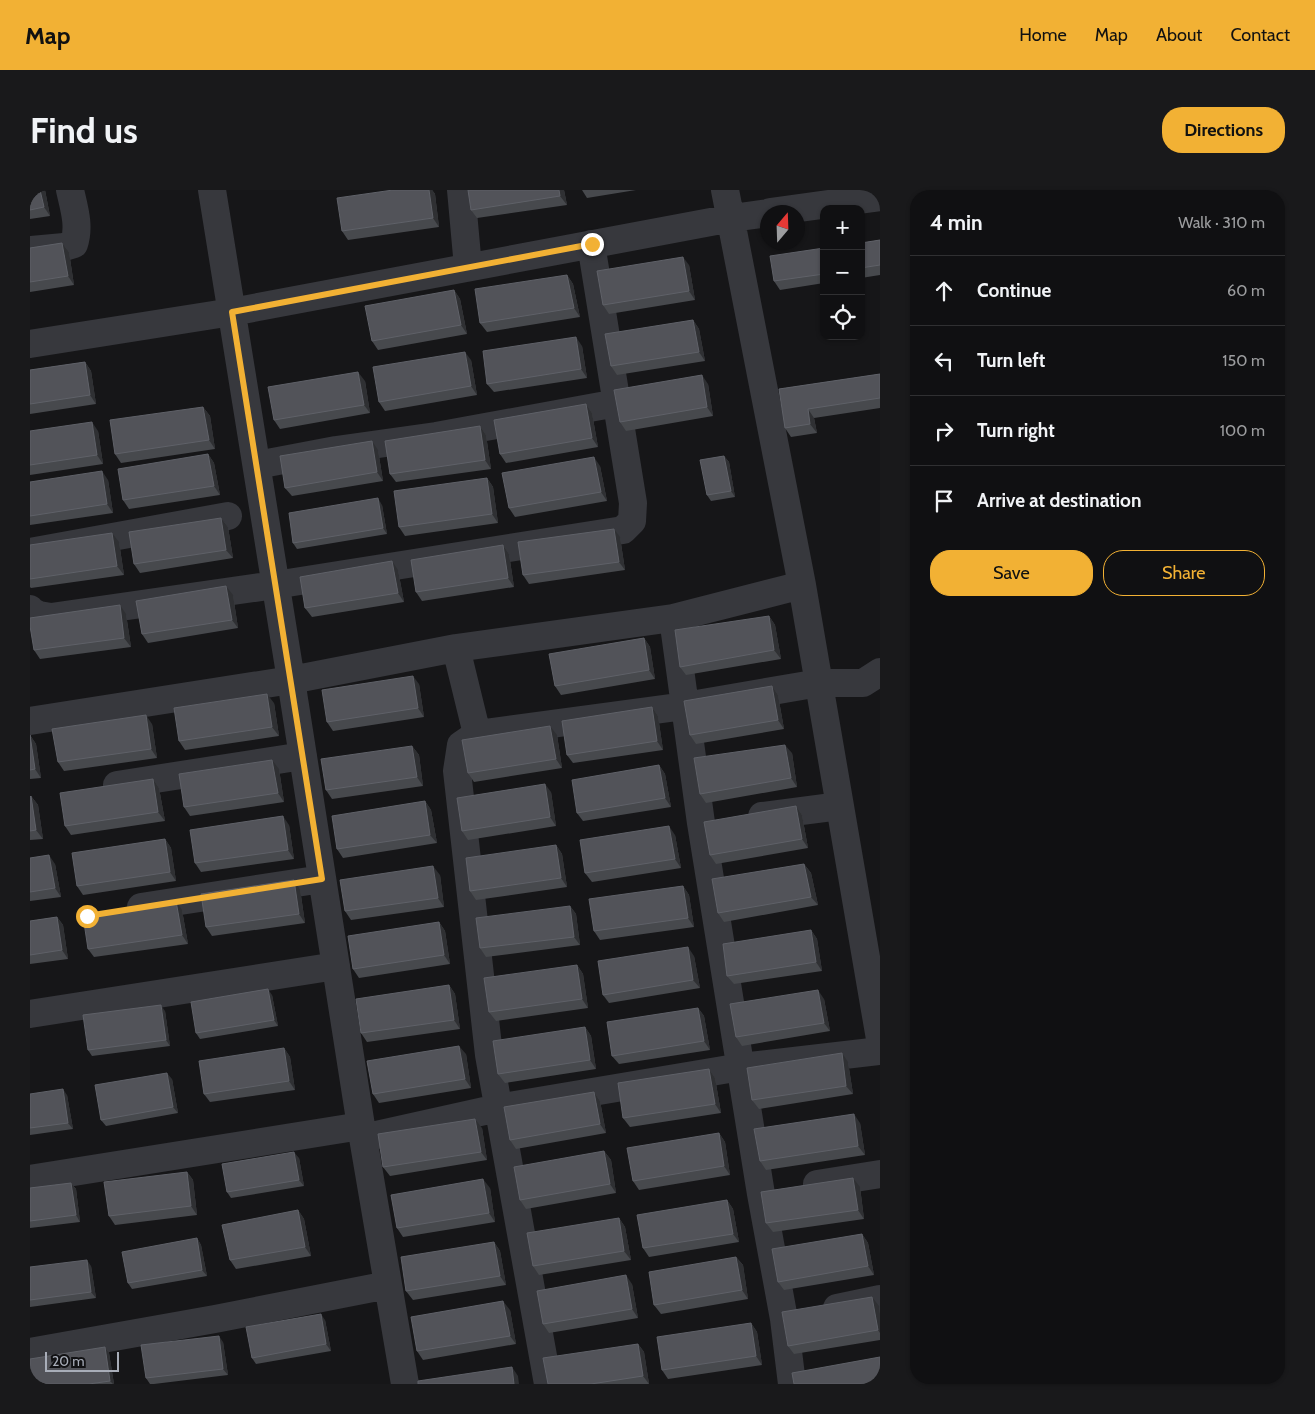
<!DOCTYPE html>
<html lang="en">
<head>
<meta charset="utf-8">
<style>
  :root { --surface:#101012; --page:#19191b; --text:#f1f3f6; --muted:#9c9d9f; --line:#303032; --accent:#f2b134 }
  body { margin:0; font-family:Cabin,sans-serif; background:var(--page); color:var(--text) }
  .controls { position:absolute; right:15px; top:15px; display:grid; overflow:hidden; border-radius:10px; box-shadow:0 1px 4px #0004 }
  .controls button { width:45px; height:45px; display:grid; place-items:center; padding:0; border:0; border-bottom:1px solid var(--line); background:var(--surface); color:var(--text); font:25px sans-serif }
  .compass { position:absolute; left:730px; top:15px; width:45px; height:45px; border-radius:50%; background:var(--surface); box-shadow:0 1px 4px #0004; rotate:19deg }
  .scale { position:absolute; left:15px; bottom:12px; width:74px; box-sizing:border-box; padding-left:5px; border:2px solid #a8adb8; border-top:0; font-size:14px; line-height:18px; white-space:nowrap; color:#a8adb8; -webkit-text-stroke:4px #111113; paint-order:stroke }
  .stop { position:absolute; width:15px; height:15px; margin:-11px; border:4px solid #f2b134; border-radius:50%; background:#fff }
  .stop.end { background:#f2b134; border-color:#fff; box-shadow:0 1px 5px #0008 }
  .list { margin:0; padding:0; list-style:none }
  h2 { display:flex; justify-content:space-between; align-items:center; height:65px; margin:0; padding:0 20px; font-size:21px }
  h2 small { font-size:16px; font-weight:400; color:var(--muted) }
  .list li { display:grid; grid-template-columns:32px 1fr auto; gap:15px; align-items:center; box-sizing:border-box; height:70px; padding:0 20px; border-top:1px solid var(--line) }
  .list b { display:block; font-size:19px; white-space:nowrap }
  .list em { font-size:16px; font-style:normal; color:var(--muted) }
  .actions { display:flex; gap:10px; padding:15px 20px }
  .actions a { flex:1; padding:11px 0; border:1px solid var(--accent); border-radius:20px; text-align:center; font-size:18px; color:var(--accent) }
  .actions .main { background:var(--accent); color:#111 }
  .icon { flex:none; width:28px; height:28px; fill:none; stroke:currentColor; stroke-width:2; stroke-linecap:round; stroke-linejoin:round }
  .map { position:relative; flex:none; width:850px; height:1194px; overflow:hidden; border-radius:20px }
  header { display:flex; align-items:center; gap:30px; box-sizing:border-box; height:70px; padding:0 25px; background:var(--accent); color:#111 }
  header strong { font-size:24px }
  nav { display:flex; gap:28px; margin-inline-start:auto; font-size:18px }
  .intro { display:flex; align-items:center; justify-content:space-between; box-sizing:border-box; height:120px; padding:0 30px }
  h1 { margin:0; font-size:35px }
  .button { padding:12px 22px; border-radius:20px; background:var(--accent); color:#111; font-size:18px; font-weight:700 }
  main { display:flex; gap:30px; padding:0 30px }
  aside { flex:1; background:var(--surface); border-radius:20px; box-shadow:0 1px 4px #0004 }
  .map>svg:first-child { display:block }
</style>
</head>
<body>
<header>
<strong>Map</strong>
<nav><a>Home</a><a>Map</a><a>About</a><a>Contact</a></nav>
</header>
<div class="intro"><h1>Find us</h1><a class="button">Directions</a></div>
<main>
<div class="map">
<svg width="850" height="1194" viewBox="0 0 850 1194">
  <rect width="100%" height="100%" fill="#161618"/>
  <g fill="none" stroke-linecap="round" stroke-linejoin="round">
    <path stroke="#37383d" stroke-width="28" d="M182,0l79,490 70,446 44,258
      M431,0l7,77
      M695,0l77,395 78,454
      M740,22l110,-15
      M0,60l34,-3 10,-3c6,-18 0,-36 -4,-54
      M0,154l202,-32 500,-94 36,-5
      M227,275l79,-15 100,-14 181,-33
      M0,362l198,-36
      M0,419l1,2 8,4 12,2 224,-32 348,-55 9,-9 1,-18 -42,-259
      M643,428l28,205 60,371 23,125 8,65
      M426,458l21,86
      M0,531l261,-41 165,-32 217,-30 129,-33
      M87,595l186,-29
      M732,626l78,-10
      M111,717l181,-28
      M0,824l306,-48
      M333,948l135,-30 243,-41 139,-16
      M0,989l331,-53
      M787,994l63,-10
      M807,1118l43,-9
      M0,1162l185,-33 173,-34
      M518,1194l-59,-329 -32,-284 4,-26 16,-11 208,-28 134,-23h44l17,-11"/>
  </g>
  <path fill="#47494d" d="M0,0h15l5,26 -20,3z
    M363,0h39l3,4 4,33 -91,13 -6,-9z
    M534,0l3,15 -90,13 -6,-8z
    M552,0h54l-49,8z
    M850,50v35l-19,3v-35z
    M32,53l7,9 5,33 -44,7v-44z
    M794,58v35l-44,7 -6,-9z
    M659,75l6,35 -86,14 -6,-9z
    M537,85l6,9 7,33 -93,15 -7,-9z
    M424,100l6,9 7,35 -89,16 -6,-9z
    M663,130l6,9 6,32 -88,14 -6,-9z
    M552,156l5,32 -93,14 -7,-8z
    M441,170l6,35 -92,16 -6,-9z
    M55,172l6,9 5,33 -66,10v-44z
    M850,184v34l-66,10 3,15 -26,4 -6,-9 -6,-39z
    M335,191l5,32 -90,16 -6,-9z
    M678,194l5,32 -87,15 -6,-9z
    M556,214l6,9 6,34 -92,16 -6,-9z
    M173,217l7,9 5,33 -94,14 -6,-9z
    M450,236l6,9 5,34 -95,13 -6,-8z
    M0,241h68l5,33 -73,11z
    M348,260l5,31 -91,15 -7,-8z
    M178,264l6,9 6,32 -91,14 -6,-9z
    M694,266l5,6 6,35 -24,4 -4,-6z
    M570,276l7,35 -92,16 -6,-9z
    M457,288l6,9 5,36 -93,13 -6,-9z
    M78,290l5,33 -83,12v-43z
    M352,315l5,29 -90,15 -4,-6z
    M191,328l7,9 5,31 -93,15 -6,-9z
    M590,347l5,33 -96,14 -6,-9z
    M89,352l5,33 -93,13 -1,-1v-42z
    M473,355l6,9 5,33 -92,14 -6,-9z
    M368,380l6,32 -92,15 -7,-9z
    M203,405l5,33 -90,15 -6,-9z
    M96,424l5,33 -91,12 -6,-9z
    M739,426l6,9 6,34 -95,16 -6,-8z
    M614,448l6,9 5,32 -94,16 -6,-9z
    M389,494l5,33 -91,14 -6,-9z
    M742,496l6,9 6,34 -88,15 -6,-9z
    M244,513l5,33 -94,14 -6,-9z
    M622,517l6,9 5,34 -90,13 -6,-8z
    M122,534l5,34 -93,13 -6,-9z
    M0,545l6,9 5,34 -11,1z
    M527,545l5,33 -88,14 -6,-9z
    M382,556l7,9 4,31 -91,13 -6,-9z
    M762,563l5,34 -91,16 -6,-9z
    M629,575l6,9 6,33 -88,14 -6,-8z
    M249,579l5,33 -94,14 -6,-9z
    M123,589l6,9 6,33 -94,14 -6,-9z
    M521,602l5,34 -88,14 -6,-9z
    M1,606l7,9 5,34 -13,1v-43z
    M395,611l6,9 6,33 -94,15 -6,-9z
    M766,616l6,9 6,33 -92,16 -6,-9z
    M259,635l5,34 -93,13 -6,-9z
    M645,645l6,33 -89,14 -7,-9z
    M135,649l6,9 5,33 -93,14 -6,-9z
    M526,655l6,9 5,33 -91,13 -6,-9z
    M0,668l25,6 6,33 -31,4z
    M774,674l7,9 7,32 -94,17 -6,-9z
    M410,685l4,32 -93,13 -6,-9z
    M264,690l6,9 5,34 -93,13 -6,-9z
    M653,696l6,9 5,32 -94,13 -6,-9z
    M540,716l6,8 4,31 -94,12 -6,-9z
    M152,720l6,34 -94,13 -6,-8z
    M27,727l6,8 5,34 -38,5v-43z
    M409,732l6,9 5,33 -91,14 -6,-9z
    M781,740l6,9 5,32 -88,13 -7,-8z
    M664,766l6,32 -91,15 -6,-8z
    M547,775l6,9 5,34 -92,13 -7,-9z
    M419,795l6,9 5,35 -93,13 -6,-9z
    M242,805l6,31 -78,13 -4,-6z
    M794,809l6,32 -88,15 -6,-9z
    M668,818l6,8 6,34 -91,14 -7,-8z
    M135,821l5,35 -78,10 -4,-6z
    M555,837l6,9 5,33 -91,14 -7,-9z
    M254,858l6,9 5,33 -85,12 -6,-8z
    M436,864l5,34 -92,15 -6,-9z
    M818,872l5,32 -94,15 -7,-9z
    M679,879l6,9 6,35 -91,14 -7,-9z
    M142,889l6,34 -72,13 -5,-6z
    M564,902l6,9 6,32 -90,16 -6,-9z
    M0,904l37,1 6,34 -43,6z
    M830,933l5,32 -99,15 -6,-9z
    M452,938l5,32 -97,16 -7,-9z
    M689,943l6,9 5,33 -91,15 -6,-9z
    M574,961l7,9 5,33 -90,16 -6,-9z
    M269,968l5,28 -73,12 -4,-6z
    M157,982l6,8 4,35 -82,10 -6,-9z
    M41,993l5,6 4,33 -50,6v-40z
    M830,997l4,32 -91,13 -7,-9z
    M460,998l5,34 -92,15 -6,-9z
    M697,1010l6,9 6,33 -90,15 -6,-9z
    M268,1020l6,9 7,37 -75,13 -6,-9z
    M589,1028l6,9 6,33 -92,15 -6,-9z
    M832,1044l6,9 6,32 -90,15 -6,-8z
    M167,1048l4,7 6,31 -75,13 -4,-6z
    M464,1052l6,9 6,34 -93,15 -7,-9z
    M706,1067l7,8 5,34 -87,15 -7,-9z
    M61,1076l5,32 -66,9v-40z
    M602,1094l6,34 -89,15 -6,-9z
    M849,1116l1,8v26l-86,14 -6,-8z
    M480,1120l6,34 -93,16 -6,-9z
    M295,1130l6,31 -75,13 -4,-6z
    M721,1133l6,9 5,33 -94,14 -6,-9z
    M193,1152l5,33 -74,9h-4l-4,-6z
    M608,1154l6,8 5,32h-101z
    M75,1157l4,6 5,31h-82z"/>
  <path fill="#2f3033" d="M10,0h5l5,26 -6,-9z
    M399,0h3l3,4 4,33 -6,-9z
    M529,0h5l3,15 -7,-9z
    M32,53l7,9 5,33 -6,-9z
    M653,67l6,8 6,35 -6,-9z
    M537,85l6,9 7,33 -6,-9z
    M424,100l6,9 7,35 -6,-9z
    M663,130l6,9 6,32 -6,-9z
    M546,147l6,9 5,32 -6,-9z
    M435,162l6,8 6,35 -6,-9z
    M55,172l6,9 5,33 -6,-9z
    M328,182l7,9 5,32 -6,-8z
    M672,185l6,9 5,32 -6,-9z
    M556,214l6,9 6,34 -6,-9z
    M173,217l7,9 5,33 -6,-9z
    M778,219l6,9 3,15 -7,-9z
    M62,232l6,9 5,33 -6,-9z
    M450,236l6,9 5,34 -6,-9z
    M342,251l6,9 5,31 -6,-9z
    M178,264l6,9 6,32 -6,-9z
    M694,266l5,6 6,35 -4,-6z
    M564,267l6,9 7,35 -6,-9z
    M72,281l6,9 5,33 -6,-9z
    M457,288l6,9 5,36 -6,-9z
    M348,308l4,7 5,29 -4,-6z
    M191,328l7,9 5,31 -7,-8z
    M584,339l6,8 5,33 -6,-8z
    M82,343l7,9 5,33 -7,-9z
    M473,355l6,9 5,33 -6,-9z
    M362,371l6,9 6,32 -6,-9z
    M196,396l7,9 5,33 -6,-8z
    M90,415l6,9 5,33 -7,-9z
    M739,426l6,9 6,34 -7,-9z
    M614,448l6,9 5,32 -6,-9z
    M383,486l6,8 5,33 -6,-9z
    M742,496l6,9 6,34 -6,-9z
    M237,504l7,9 5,33 -7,-9z
    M622,517l6,9 5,34 -6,-9z
    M116,525l6,9 5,34 -6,-9z
    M520,536l7,9 5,33 -6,-9z
    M0,545l6,9 5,34 -6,-9z
    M755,555l7,8 5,34 -6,-9z
    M382,556l7,9 4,31 -6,-9z
    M242,570l7,9 5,33 -6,-9z
    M629,575l6,9 6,33 -6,-9z
    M123,589l6,9 6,33 -7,-9z
    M515,594l6,8 5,34 -6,-9z
    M1,606l7,9 5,34 -7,-9z
    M395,611l6,9 6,33 -7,-8z
    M766,616l6,9 6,33 -6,-9z
    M253,626l6,9 5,34 -6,-9z
    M639,636l6,9 6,33 -6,-9z
    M135,649l6,9 5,33 -6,-9z
    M526,655l6,9 5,33 -6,-9z
    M19,665l6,9 6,33 -6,-9z
    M774,674l7,9 7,32 -7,-8z
    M403,676l7,9 4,32 -6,-9z
    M264,690l6,9 5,34 -6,-9z
    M653,696l6,9 5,32 -6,-9z
    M146,711l6,9 6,34 -6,-9z
    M540,716l6,8 4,31 -6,-8z
    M27,727l6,8 5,34 -6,-9z
    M409,732l6,9 5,33 -6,-9z
    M781,740l6,9 5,32 -6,-9z
    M658,757l6,9 6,32 -7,-8z
    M547,775l6,9 5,34 -6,-9z
    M419,795l6,9 5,35 -6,-9z
    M238,799l4,6 6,31 -4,-6z
    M788,800l6,9 6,32 -6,-8z
    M131,815l4,6 5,35 -4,-6z
    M668,818l6,8 6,34 -6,-9z
    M555,837l6,9 5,33 -6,-9z
    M429,856l7,8 5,34 -6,-9z
    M254,858l6,9 5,33 -6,-9z
    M812,863l6,9 5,32 -7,-8z
    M679,879l6,9 6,35 -6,-9z
    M137,883l5,6 6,34 -5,-6z
    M33,899l4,6 6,34 -5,-6z
    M564,902l6,9 6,32 -6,-9z
    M824,924l6,9 5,32 -7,-9z
    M445,929l7,9 5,32 -6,-8z
    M689,943l6,9 5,33 -6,-9z
    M574,961l7,9 5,33 -6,-9z
    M264,962l5,6 5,28 -5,-6z
    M157,982l6,8 4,35 -6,-9z
    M823,988l7,9 4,32 -6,-9z
    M453,989l7,9 5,34 -6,-9z
    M41,993l5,6 4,33 -4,-7z
    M697,1010l6,9 6,33 -6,-8z
    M268,1020l6,9 7,37 -6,-9z
    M589,1028l6,9 6,33 -7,-9z
    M832,1044l6,9 6,32 -6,-9z
    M167,1048l4,7 6,31 -5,-6z
    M464,1052l6,9 6,34 -6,-9z
    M706,1067l7,8 5,34 -6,-9z
    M57,1070l4,6 5,32 -5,-6z
    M596,1085l6,9 6,34 -6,-9z
    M842,1107l7,9 1,8v19l-2,-3z
    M473,1111l7,9 6,34 -6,-8z
    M291,1124l4,6 6,31 -5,-7z
    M721,1133l6,9 5,33 -6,-9z
    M189,1146l4,6 5,33 -5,-6z
    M608,1154l6,8 5,32 -6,-8z
    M75,1157l4,6 5,31h-1l-3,-3z
    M482,1177l6,9 1,8h-5z"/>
  <path fill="#525359" stroke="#5f6168" d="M0,0h10l4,17 -14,3z
    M363,0h36l4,28 -91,13 -5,-33z
    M438,0h91l1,6 -89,14z
    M850,50v25l-19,3v-25z
    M32,53l6,33 -38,6v-34z
    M794,58v26l-50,7 -4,-25z
    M653,67l6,34 -86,14 -6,-34z
    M537,85l7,33 -94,15 -5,-34z
    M424,100l7,35 -89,16 -7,-35z
    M663,130l6,32 -88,14 -6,-32z
    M546,147l5,32 -94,15 -4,-33z
    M435,162l6,34 -92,16 -6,-35z
    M55,172l5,33 -60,9v-34z
    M328,182l6,33 -90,15 -6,-33z
    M850,184v24l-72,11 2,15 -25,4 -6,-39z
    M672,185l5,32 -87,15 -6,-32z
    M556,214l6,34 -92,16 -6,-34z
    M173,217l6,33 -94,14 -5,-34z
    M62,232l5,33 -67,10v-34z
    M450,236l5,34 -95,14 -5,-33z
    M342,251l5,31 -92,16 -5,-32z
    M178,264l6,32 -91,14 -5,-31z
    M694,266l7,35 -24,4 -7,-35z
    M564,267l7,35 -92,16 -7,-35z
    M72,281l5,33 -77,12v-34z
    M457,288l5,36 -93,13 -5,-36z
    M348,308l5,30 -90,15 -4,-30z
    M191,328l5,32 -92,14 -5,-32z
    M584,339l5,33 -96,13 -5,-33z
    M82,343l5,33 -87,13v-34z
    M473,355l5,33 -92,14 -5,-32z
    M362,371l6,32 -93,15 -5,-31z
    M196,396l6,34 -90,14 -6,-33z
    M90,415l4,33 -90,12 -4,-24v-8z
    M739,426l5,34 -94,17 -5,-37z
    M614,448l5,32 -94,16 -6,-32z
    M383,486l5,32 -91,14 -5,-32z
    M742,496l6,34 -88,15 -6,-34z
    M237,504l5,33 -93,14 -5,-33z
    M622,517l5,34 -90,14 -5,-34z
    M116,525l5,34 -93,13 -6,-33z
    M520,536l6,33 -88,14 -6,-33z
    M0,545l5,34 -5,1z
    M755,555l6,33 -91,16 -6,-36z
    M382,556l5,31 -91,13 -5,-31z
    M242,570l6,33 -94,14 -5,-33z
    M629,575l6,33 -88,15 -5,-33z
    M123,589l5,33 -93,14 -5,-33z
    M515,594l5,33 -88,14 -5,-33z
    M1,606l5,34 -6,1v-34z
    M395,611l5,34 -93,14 -5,-33z
    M766,616l6,33 -92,16 -6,-33z
    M253,626l5,34 -93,13 -5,-33z
    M639,636l6,33 -90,14 -5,-33z
    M135,649l5,33 -93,14 -5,-33z
    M526,655l5,33 -91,13 -4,-33z
    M19,665l6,33 -25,4v-34z
    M774,674l7,33 -93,16 -6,-34z
    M403,676l5,32 -93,13 -5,-31z
    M264,690l5,34 -93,13 -5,-33z
    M653,696l5,32 -94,13 -5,-32z
    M146,711l6,34 -94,14 -5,-33z
    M540,716l4,31 -94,11 -4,-30z
    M27,727l5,33 -32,5v-34z
    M409,732l5,33 -91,14 -5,-33z
    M781,740l5,32 -89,14 -4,-32z
    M658,757l5,33 -90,15 -5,-34z
    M547,775l5,34 -93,13 -5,-34z
    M419,795l5,35 -93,13 -5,-34z
    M238,799l6,31 -78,13 -5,-31z
    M788,800l6,33 -88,14 -6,-33z
    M131,815l5,35 -78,10 -5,-35z
    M668,818l6,33 -92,15 -5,-34z
    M555,837l5,33 -92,14 -5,-33z
    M429,856l6,33 -92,15 -6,-33z
    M254,858l5,33 -85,13 -5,-33z
    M812,863l4,33 -94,14 -5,-32z
    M679,879l6,35 -92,14 -5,-35z
    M137,883l6,34 -72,13 -6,-35z
    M33,899l5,34 -38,5v-34z
    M564,902l6,32 -90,16 -6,-33z
    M824,924l4,32 -98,15 -6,-32z
    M445,929l6,33 -98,15 -5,-33z
    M689,943l5,33 -91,15 -6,-33z
    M574,961l6,33 -90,16 -6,-33z
    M264,962l5,28 -72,12 -5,-28z
    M157,982l4,34 -82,10 -5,-34z
    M823,988l5,32 -92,13 -5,-31z
    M453,989l6,34 -92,15 -6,-33z
    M41,993l5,32 -46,6v-33z
    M697,1010l6,34 -90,14 -6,-33z
    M268,1020l7,37 -75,13 -8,-35z
    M589,1028l5,33 -91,15 -6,-33z
    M832,1044l6,32 -90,16 -6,-33z
    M167,1048l5,32 -74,13 -6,-31z
    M464,1052l6,34 -94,15 -5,-34z
    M706,1067l6,33 -88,15 -5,-33z
    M57,1070l4,32 -61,8v-33z
    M596,1085l6,34 -89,15 -6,-33z
    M842,1107l6,33 -90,16 -6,-34z
    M473,1111l7,35 -93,15 -6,-34z
    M291,1124l5,30 -74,14 -6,-31z
    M721,1133l5,33 -94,14 -5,-33z
    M189,1146l4,33 -77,9 -5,-33z
    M608,1154l5,32 -52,8h-43l-5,-26z
    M75,1157l5,34 -21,3h-57l-2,-12v-13z
    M850,1167v27h-86l-2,-11z
    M482,1177l2,17h-96v-3z"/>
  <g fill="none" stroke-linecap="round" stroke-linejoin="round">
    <path stroke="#f2b134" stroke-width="6" d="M57,726l235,-37 -90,-567 360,-68"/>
  </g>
</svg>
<div class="controls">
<button>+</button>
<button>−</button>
<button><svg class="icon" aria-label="locate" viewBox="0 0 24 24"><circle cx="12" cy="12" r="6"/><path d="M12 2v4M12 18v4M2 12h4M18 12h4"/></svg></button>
</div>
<svg class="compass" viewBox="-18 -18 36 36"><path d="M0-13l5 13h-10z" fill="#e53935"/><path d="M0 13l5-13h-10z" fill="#9c9d9f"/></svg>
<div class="scale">20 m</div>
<div class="stop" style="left:57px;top:726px"></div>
<div class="stop end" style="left:562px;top:54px"></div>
</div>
<aside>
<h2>4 min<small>Walk · 310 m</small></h2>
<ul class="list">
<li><svg class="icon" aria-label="ahead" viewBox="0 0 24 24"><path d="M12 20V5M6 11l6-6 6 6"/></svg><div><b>Continue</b></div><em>60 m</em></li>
<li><svg class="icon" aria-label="left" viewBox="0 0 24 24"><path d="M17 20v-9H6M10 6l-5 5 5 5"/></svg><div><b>Turn left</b></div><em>150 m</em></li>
<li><svg class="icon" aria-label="right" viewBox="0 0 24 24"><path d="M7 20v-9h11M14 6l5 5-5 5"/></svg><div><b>Turn right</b></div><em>100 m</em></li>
<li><svg class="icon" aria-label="arrive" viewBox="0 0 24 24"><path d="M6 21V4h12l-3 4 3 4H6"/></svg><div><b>Arrive at destination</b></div></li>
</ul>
<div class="actions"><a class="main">Save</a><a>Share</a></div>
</aside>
</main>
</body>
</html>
